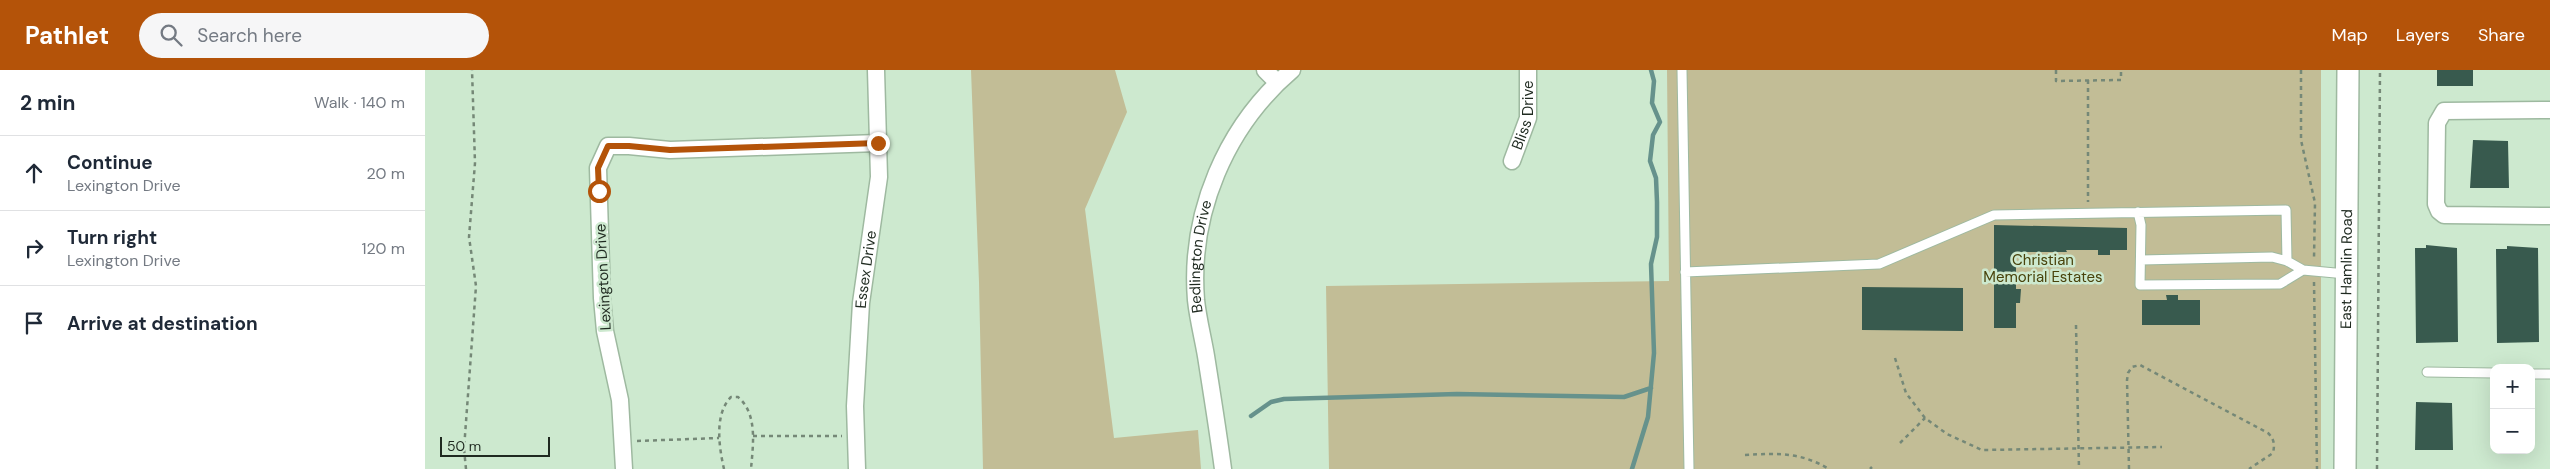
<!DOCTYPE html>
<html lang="en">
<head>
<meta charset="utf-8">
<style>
  :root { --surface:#fff; --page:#f6f6f7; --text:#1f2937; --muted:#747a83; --line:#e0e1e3; --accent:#b45309 }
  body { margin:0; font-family:"DM Sans",sans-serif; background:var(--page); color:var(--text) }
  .controls { position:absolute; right:15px; bottom:15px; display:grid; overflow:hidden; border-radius:10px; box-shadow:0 5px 20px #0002 }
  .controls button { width:45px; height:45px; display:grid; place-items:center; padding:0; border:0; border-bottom:1px solid var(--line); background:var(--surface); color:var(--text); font:25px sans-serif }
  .scale { position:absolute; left:15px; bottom:12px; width:110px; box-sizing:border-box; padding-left:5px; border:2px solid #1f2a20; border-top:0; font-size:14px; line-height:18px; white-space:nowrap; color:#1f2a20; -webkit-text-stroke:4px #cde9cf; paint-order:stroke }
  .stop { position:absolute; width:15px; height:15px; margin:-11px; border:4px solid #b45309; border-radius:50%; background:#fff }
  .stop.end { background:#b45309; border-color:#fff; box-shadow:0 1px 5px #0008 }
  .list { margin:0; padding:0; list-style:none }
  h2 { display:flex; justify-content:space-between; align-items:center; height:65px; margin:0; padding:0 20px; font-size:21px }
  h2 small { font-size:16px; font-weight:400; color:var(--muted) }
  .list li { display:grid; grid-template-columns:32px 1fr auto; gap:15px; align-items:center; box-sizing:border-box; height:75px; padding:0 20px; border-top:1px solid var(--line) }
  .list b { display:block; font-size:19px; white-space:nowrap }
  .list p { margin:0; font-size:16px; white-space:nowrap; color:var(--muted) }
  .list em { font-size:16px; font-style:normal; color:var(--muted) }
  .icon { flex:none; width:28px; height:28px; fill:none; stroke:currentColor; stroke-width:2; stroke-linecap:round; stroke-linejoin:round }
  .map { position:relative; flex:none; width:2125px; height:399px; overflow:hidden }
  header { display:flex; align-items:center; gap:30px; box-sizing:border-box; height:70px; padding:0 25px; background:var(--accent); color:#fff }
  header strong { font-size:24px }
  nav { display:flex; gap:28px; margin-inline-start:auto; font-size:18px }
  .search { width:350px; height:45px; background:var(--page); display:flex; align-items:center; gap:12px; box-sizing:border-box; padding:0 18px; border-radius:28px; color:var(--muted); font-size:19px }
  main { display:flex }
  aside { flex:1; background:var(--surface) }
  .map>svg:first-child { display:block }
</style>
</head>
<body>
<header>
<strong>Pathlet</strong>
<div class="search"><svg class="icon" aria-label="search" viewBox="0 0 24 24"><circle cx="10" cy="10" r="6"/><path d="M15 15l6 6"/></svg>Search here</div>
<nav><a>Map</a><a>Layers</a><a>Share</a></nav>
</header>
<main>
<aside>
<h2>2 min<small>Walk · 140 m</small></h2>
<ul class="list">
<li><svg class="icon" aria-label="ahead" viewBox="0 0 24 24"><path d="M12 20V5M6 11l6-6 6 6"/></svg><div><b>Continue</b><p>Lexington Drive</p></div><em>20 m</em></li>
<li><svg class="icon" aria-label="right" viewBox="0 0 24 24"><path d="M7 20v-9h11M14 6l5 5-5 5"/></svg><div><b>Turn right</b><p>Lexington Drive</p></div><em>120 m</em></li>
<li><svg class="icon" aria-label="arrive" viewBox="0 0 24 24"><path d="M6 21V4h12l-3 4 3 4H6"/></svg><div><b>Arrive at destination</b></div></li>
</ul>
</aside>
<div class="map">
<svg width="2125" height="399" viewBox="0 0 2125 399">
  <rect width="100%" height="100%" fill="#cde9cf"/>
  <path fill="#c2bd96" d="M546,0h144l12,42 -42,97 29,229 84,-8 3,39h-218l-4,-187z
    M1242,0h654v399h-992l-3,-183 343,-5z"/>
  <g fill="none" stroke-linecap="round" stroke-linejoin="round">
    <path stroke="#66928c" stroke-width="4.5" d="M826,346l20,-14 13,-3 173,-5 167,3 27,-9
      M1207,399l16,-52 6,-64 -3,-89 6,-27v-35l-1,-24 -6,-17 3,-26 7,-13 -8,-19 2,-22 -3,-11"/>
  </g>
  <path fill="#385a4e" d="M2012,0h36v16h-36z
    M2048,70l35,1 1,47h-39z
    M1569,155l133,3v22h-17v5h-12v-5h-32l1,2h-51v37h5l-1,14h-4v25h-22z
    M2001,175l31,3 1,94 -42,1 -1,-95h11z
    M2082,176l31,2 1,94 -42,1 -1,-94h11z
    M1437,217l101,1v43l-101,-1z
    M1741,225h12v5h22v25h-58v-25h25z
    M1991,332l36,1 1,47h-38z"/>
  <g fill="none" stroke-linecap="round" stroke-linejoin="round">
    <defs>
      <path id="service" d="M1257,0l7,399
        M1713,142l3,13 -1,60 140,-1 23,-14
        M1716,190l131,-3 15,4 16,9 43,4
        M1260,202l194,-8 115,-49 292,-5 1,51
        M2002,302l67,1
        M2106,304h19"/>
      <g id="minor">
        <path d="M840,0l12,12"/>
        <path d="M2125,40l-106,1 -7,12 -1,81 3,7 5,4 106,1"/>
        <path id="s1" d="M1087,91l16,-43v-48"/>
        <path d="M199,399l-4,-69 -15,-69 -3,-33 -4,-130 10,-22h21l41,4 208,-7"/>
        <path id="s2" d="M432,399l-2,-63 6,-103 18,-126 -3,-107"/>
        <path id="s3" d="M798,399c-5,-38 -11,-75 -17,-113 -3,-18 -8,-37 -10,-56 -7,-87 30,-174 96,-230"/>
      </g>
      <g id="tertiary">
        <path id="s4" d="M1920,399l3,-399"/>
      </g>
    </defs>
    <use href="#service" stroke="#9eb9a0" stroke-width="11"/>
    <use href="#minor" stroke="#9eb9a0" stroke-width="19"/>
    <use href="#tertiary" stroke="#9eb9a0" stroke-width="24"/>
    <path stroke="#758877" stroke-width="2.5" stroke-dasharray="4 4" stroke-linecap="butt" d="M1631,0v11l65,-1v-10
      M1876,0v70l14,63 -1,56
      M1663,10v122
      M1889,212l3,187
      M1651,255l3,144
      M1470,288l11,35 19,25 22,16 35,16 180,-3
      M328,366h89
      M212,371l82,-3
      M1475,373l25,-25
      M1320,385c33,-2 55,-3 84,14
      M41,399l-2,-20 12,-163 -7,-49 6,-74 -3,-93
      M299,399c-5,-22 -10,-55 7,-72h7c20,17 15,48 13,72
      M1445,399l2,-2
      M1704,399l-2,-89 1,-7 4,-6 8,-2 128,68c6,6 7,11 5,20l-24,16
      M1952,399l3,-399"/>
    <use href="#service" stroke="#fff" stroke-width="9"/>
    <use href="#minor" stroke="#fff" stroke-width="16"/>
    <use href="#tertiary" stroke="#fff" stroke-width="21"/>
  </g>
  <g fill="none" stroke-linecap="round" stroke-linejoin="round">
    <path stroke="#b45309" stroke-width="6" d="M174,121l-1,-23 10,-22h21l41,4 208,-7"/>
  </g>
  <g text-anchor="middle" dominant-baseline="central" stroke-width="5" stroke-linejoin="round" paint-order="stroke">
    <g font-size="15" fill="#1f2a20" stroke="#cde9cf">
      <text stroke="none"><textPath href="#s1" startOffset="48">Bliss Drive</textPath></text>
      <text stroke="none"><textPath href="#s3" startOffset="215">Bedlington Drive</textPath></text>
      <text stroke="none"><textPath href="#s2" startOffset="200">Essex Drive</textPath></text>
      <text stroke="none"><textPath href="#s4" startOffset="200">East Hamlin Road</textPath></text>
      <text transform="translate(178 207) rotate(-93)">Lexington Drive</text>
    </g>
    <g font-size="15" fill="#49430c" stroke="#cde9cf">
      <text x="1618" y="190">Christian<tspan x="1618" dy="17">Memorial Estates</tspan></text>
    </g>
  </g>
</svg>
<div class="controls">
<button>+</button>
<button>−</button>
</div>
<div class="scale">50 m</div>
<div class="stop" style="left:174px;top:121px"></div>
<div class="stop end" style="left:453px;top:73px"></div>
</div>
</main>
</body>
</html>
